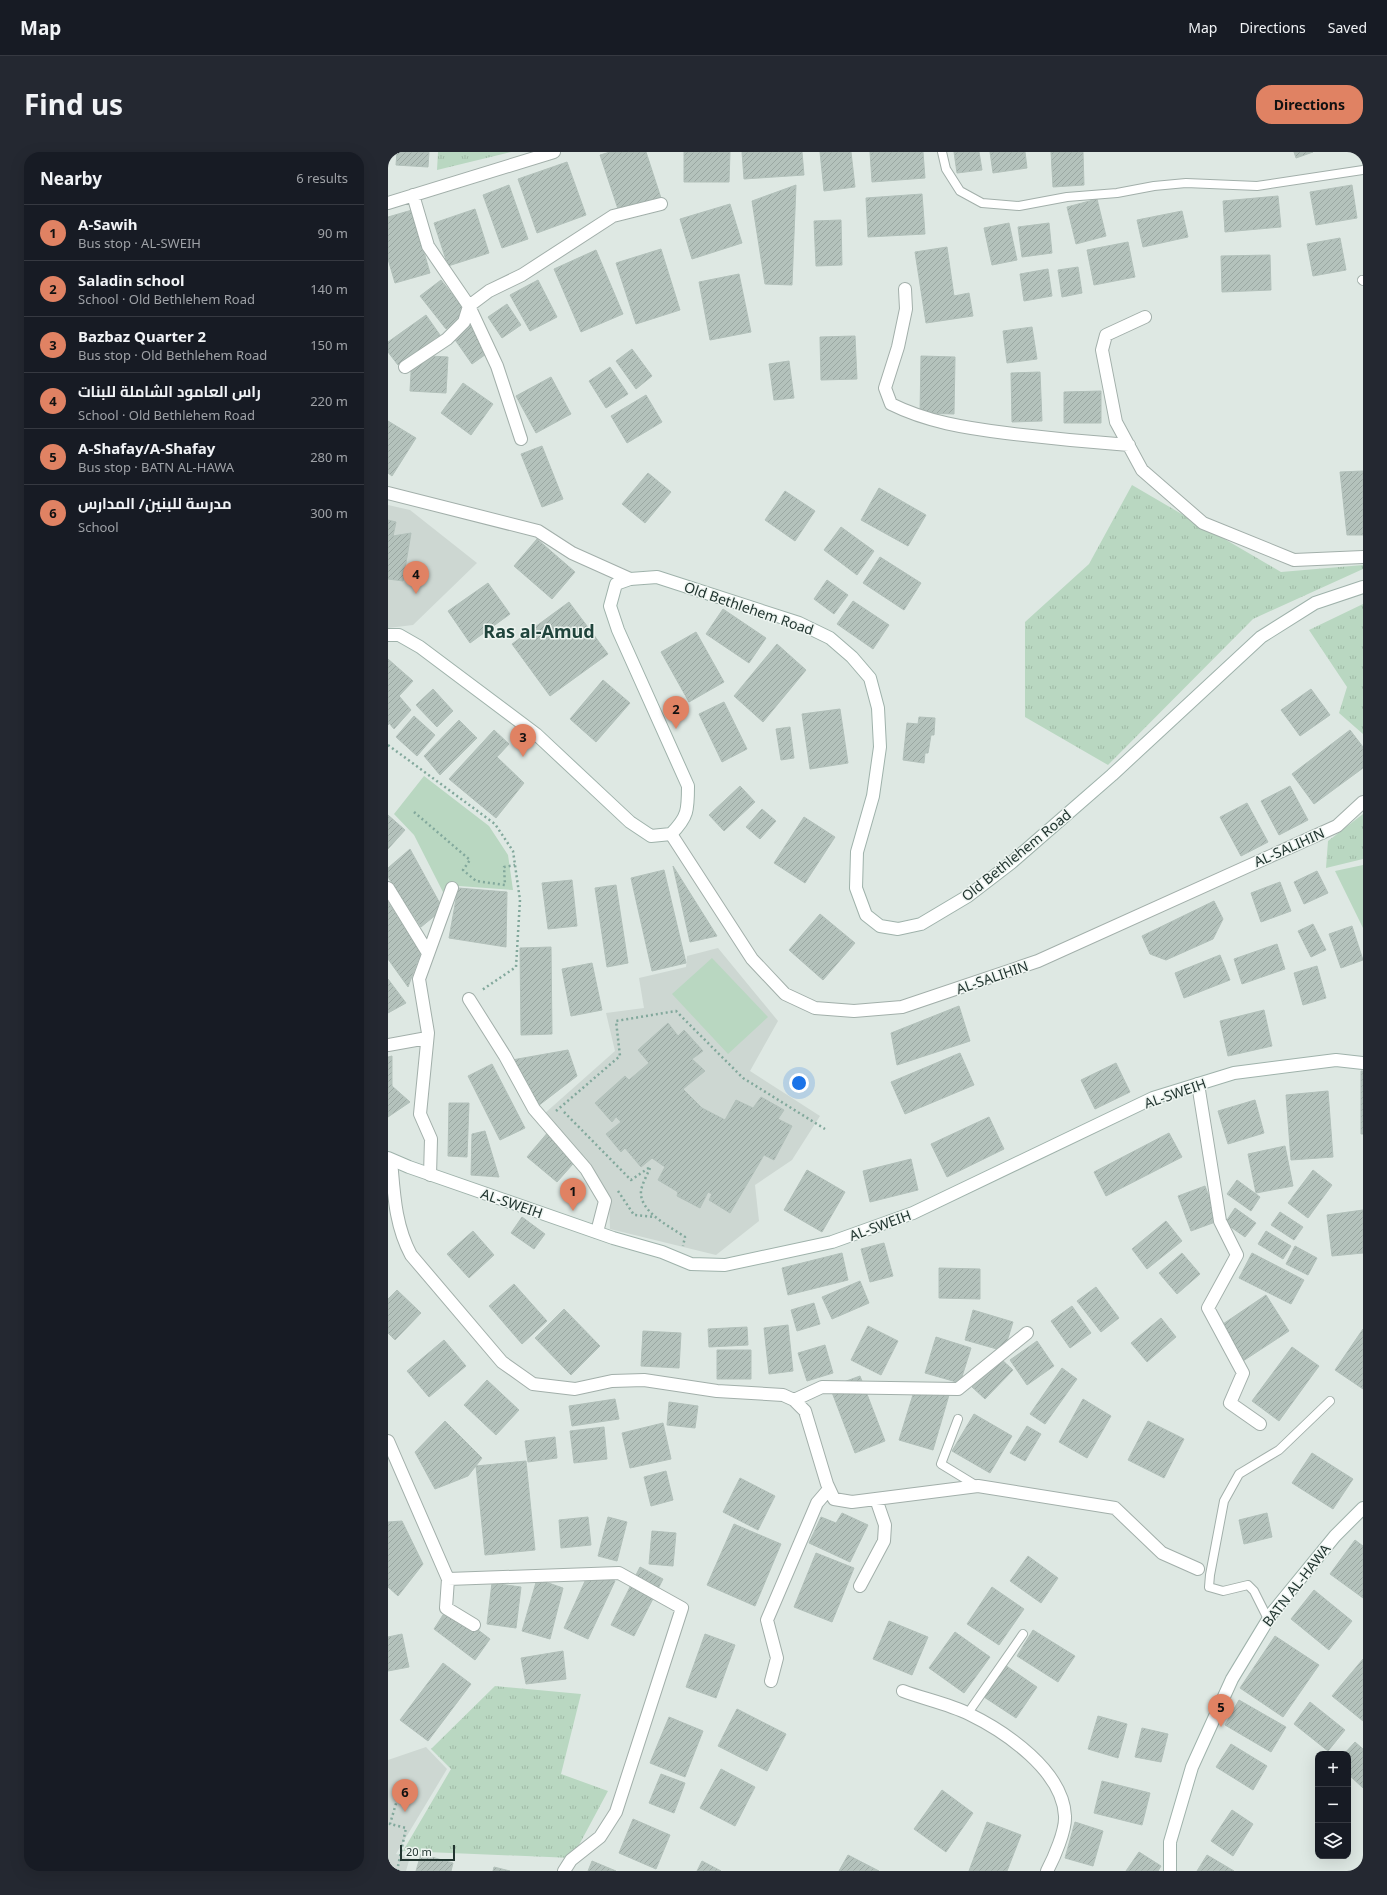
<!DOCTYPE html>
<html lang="en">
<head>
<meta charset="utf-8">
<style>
  :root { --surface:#171b24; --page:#242831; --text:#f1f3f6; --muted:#9ea1a6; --line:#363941; --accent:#e08263 }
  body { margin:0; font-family:"Noto Sans",Cairo,sans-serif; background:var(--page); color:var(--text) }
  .controls { position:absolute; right:12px; bottom:12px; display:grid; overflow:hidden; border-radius:8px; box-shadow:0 4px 16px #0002 }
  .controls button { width:36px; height:36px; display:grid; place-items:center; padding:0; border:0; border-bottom:1px solid var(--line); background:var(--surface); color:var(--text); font:20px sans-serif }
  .scale { position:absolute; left:12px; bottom:10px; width:55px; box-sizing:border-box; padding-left:4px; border:2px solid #223530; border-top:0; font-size:11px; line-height:14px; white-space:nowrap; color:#223530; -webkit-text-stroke:3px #eef5f1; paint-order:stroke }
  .you { position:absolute; left:411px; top:931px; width:14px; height:14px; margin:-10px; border:3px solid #fff; border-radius:50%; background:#1a73e8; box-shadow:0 0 0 6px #1a73e833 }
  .badge { display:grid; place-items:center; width:26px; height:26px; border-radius:50%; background:var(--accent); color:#111; font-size:13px; font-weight:700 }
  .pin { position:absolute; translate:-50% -33px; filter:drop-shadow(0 1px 2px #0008) }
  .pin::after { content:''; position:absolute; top:21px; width:14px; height:12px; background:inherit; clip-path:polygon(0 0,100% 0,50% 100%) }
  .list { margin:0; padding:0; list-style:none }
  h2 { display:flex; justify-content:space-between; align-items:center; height:52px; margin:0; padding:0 16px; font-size:17px }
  h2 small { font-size:13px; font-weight:400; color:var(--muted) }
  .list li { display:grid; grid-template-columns:26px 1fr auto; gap:12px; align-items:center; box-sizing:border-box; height:56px; padding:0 16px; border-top:1px solid var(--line) }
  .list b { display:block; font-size:15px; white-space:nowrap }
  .list p { margin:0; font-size:13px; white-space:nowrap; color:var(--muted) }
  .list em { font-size:13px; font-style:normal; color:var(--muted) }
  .icon { flex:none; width:22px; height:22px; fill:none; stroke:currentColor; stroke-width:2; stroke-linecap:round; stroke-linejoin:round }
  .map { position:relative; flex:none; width:975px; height:1719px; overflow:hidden; border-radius:16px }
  header { display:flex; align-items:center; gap:24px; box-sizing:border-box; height:56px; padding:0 20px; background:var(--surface); border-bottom:1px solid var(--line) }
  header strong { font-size:19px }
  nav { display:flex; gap:22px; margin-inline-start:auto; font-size:14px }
  .intro { display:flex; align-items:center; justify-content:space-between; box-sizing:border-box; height:96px; padding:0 24px }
  h1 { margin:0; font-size:28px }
  .button { padding:10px 18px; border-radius:16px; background:var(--accent); color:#111; font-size:14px; font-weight:700 }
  main { display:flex; gap:24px; padding:0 24px }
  aside { flex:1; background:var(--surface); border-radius:16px; box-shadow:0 4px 16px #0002 }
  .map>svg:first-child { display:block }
</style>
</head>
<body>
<header>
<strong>Map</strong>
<nav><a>Map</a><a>Directions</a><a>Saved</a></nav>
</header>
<div class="intro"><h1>Find us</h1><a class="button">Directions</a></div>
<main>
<aside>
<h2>Nearby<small>6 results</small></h2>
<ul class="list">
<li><span class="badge">1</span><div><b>A-Sawih</b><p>Bus stop · AL-SWEIH</p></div><em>90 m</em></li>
<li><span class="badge">2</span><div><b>Saladin school</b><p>School · Old Bethlehem Road</p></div><em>140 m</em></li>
<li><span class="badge">3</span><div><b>Bazbaz Quarter 2</b><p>Bus stop · Old Bethlehem Road</p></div><em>150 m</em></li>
<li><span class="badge">4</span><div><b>راس العامود الشاملة للبنات</b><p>School · Old Bethlehem Road</p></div><em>220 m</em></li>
<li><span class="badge">5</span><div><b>A-Shafay/A-Shafay</b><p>Bus stop · BATN AL-HAWA</p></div><em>280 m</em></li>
<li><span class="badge">6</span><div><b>مدرسة للبنين/ المدارس</b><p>School</p></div><em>300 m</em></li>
</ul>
</aside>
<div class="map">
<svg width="975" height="1719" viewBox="0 0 975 1719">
  <defs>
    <pattern id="grass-tufts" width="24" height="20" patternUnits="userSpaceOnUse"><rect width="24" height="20" fill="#b9d7c1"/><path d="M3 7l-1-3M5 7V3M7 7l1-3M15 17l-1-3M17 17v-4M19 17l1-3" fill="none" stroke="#9fb9a6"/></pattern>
    <pattern id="building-hatch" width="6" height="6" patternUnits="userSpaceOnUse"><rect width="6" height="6" fill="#b4c2bc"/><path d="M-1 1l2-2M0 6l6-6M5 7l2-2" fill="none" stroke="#9aa7a2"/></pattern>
  </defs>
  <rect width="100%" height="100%" fill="#dee8e3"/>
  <path fill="#cdd7d2" d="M0,353l22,5 67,53 -64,62 -25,3z
    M330,796l60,73 -28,50 70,45 -28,44 -37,25 4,36 -43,34 -106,-26 -1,-32 -65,-83 71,-63 -9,-38 38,-5 -5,-30 47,-11 1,-11z
    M38,1595l21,22 -51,85 14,3 -4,14h-18v-111z"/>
  <path fill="url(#grass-tufts)" d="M50,0h73l-74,18z
    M744,333l149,87 82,-7v4l-110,50 -145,146 -83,-48v-95l64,-58z
    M975,452v130l-24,-21 8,-26 -38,-57z
    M975,662v45l-37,9 2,-27z
    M107,1534l86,8 -20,80 47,17 -36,67 -169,-7 48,-82 -20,-20z"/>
  <path fill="#b9d7c1" d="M36,624l65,50 19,29 5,35 -54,-4 -14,10 -31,-61 -20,-21z
    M975,713v63l-28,-57z
    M324,806l56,59 -40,37 -56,-60z"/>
  <path fill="url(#building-hatch)" stroke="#b2c0ba" d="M9,0h32l-1,15 -32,-2z
    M222,0h36l15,46 -42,14 -19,-57z
    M296,0h46l-1,30h-45z
    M354,0h60l2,23 -60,4z
    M432,0h31l4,35 -31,4z
    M482,0h53l2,26 -53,4z
    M566,0h25l3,18 -25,3z
    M602,0h35l2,16 -34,5z
    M663,0h32l1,33 -31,2z
    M906,0h19l-17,6z
    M179,10l19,53 -49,18 -19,-54z
    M121,33l19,54 -26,9 -19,-53z
    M408,33l-4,100 -27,-1 -13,-83z
    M964,33l5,33 -41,7 -6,-33z
    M534,42l3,40 -57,3 -2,-39z
    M890,44l3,31 -56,5 -2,-31z
    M709,47l9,37 -30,8 -9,-37z
    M342,52l12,39 -50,16 -12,-40z
    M87,57l14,44 -41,13 -14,-43z
    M24,58l18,63 -35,10 -7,-24v-42z
    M794,59l6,26 -45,10 -6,-27z
    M453,68l1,45 -26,1 -2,-45z
    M621,71l8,37 -25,5 -8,-37z
    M661,71l3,30 -30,4 -4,-30z
    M952,86l6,32 -33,6 -6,-32z
    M740,90l7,35 -41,8 -7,-35z
    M559,95l7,49 15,-3 4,23 -47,7 -11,-71z
    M273,97l19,61 -44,14 -20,-61z
    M208,98l27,64 -42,18 -27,-63z
    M882,103l1,35 -49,2 -1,-36z
    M690,115l4,26 -20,4 -4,-27z
    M660,117l4,27 -28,5 -4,-27z
    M351,122l12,58 -41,8 -11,-58z
    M53,128l26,33 -21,16 -26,-33z
    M150,128l19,37 -27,14 -20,-36z
    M119,152l14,21 -19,13 -14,-21z
    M38,163l14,20 -42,30 -10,-13v-10z
    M80,170l21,30 -17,12 -21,-30z
    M644,175l5,32 -30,4 -4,-32z
    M467,184l2,43 -36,1 -1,-43z
    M244,197l20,27 -16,13 -20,-28z
    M24,203l36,2 -2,36 -36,-2z
    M533,204l34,1 -1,57 -34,-1z
    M401,209l5,37 -20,2 -5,-36z
    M222,215l18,27 -22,14 -17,-27z
    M652,220l2,49 -30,1 -1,-49z
    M163,225l20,37 -35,19 -20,-37z
    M75,231l30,21 -22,31 -30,-22z
    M713,239v32h-37v-31z
    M258,243l16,27 -35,21 -16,-27z
    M0,269l28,17 -24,38 -4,-3z
    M154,294l21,53 -21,8 -21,-53z
    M975,319v64h-16l-7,-63z
    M260,321l23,19 -26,31 -23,-19z
    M491,336l47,27 -18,31 -47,-26z
    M397,339l30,20 -20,30 -30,-21z
    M0,368l8,2 -3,14 18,-3 -8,48 -15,-2z
    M453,375l33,24 -17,24 -33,-25z
    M149,387l38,33 -23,27 -38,-33z
    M492,405l41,26 -17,27 -41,-27z
    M439,428l21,15 -14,19 -20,-15z
    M100,431l22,31 -40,29 -22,-32z
    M465,449l36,24 -16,24 -36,-25z
    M181,450l39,52 -58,42 -38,-52z
    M335,457l43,29 -17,25 -43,-29z
    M308,480l28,50 -35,20 -28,-50z
    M389,492l29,26 -43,52 -29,-26z
    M0,507l25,22 -14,15 12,14 -17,19 -5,-6 -1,2z
    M215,528l27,23 -34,39 -26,-23z
    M45,537l20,22 -16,16 -21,-22z
    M923,537l19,26 -30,21 -19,-26z
    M336,550l23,47 -25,13 -23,-48z
    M452,557l8,54 -38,6 -8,-55z
    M26,564l21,19 -18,21 -21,-19z
    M531,565l16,1 -1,17h-3l-3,18h-3l-1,10 -21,-3 4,-37 11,1z
    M71,568l18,18 -37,37 -16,-19z
    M402,575l4,31 -13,2 -5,-31z
    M106,578l15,14 -12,13 27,26 -28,35 -47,-39z
    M962,578l13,17v21l-49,36 -22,-30z
    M352,634l15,16 -31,29 -15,-16z
    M902,634l18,34 -29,15 -18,-34z
    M859,651l21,39 -27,14 -21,-39z
    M374,657l14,12 -16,18 -14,-12z
    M0,663l17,15 -17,19z
    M416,665l31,20 -30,46 -31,-20z
    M22,697l33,60 -22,18 -33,-50v-9z
    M285,714l44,70 -27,6z
    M276,718l22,93 -34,8 -21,-93z
    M929,719l11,22 -24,11 -10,-22z
    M184,728l5,46 -29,3 -6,-46z
    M892,730l11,29 -30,11 -10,-29z
    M228,733l12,78 -21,4 -12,-79z
    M70,736l49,4 -1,55 -57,-9z
    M826,749l9,18 -10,20 -47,21 -16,-6 -8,-18z
    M0,750l33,50 -13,35 -20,-28z
    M432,762l35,29 -32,37 -34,-30z
    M925,772l13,26 -15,7 -13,-26z
    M964,774l11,34 -22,8 -12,-34z
    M889,792l8,25 -43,15 -8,-25z
    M163,795l1,87 -31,1 -1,-87z
    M832,803l10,25 -46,18 -9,-25z
    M204,811l10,47 -31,6 -9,-47z
    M929,814l9,32 -23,7 -9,-32z
    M0,827l18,24 -18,10z
    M571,854l11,35 -73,24 -6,-32z
    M876,858l8,36 -44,10 -8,-35z
    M280,871l10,13 6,-6 19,21 -11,8 13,12 -22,18 19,19 23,12 11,-20 17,8 8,-11 23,13 -6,9 14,7 -18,34 -10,-5 -34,58 -21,-13 3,-6 -4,-2 -8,16 -23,-12 1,-4 -20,-12 7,-13 -13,-9 -11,9 -16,-19 -4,4 -15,-18 15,-12 -5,-5 -4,5 -17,-19 30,-27 4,4 20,-17 -11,-13z
    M180,898l9,26 -39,30 -26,-46z
    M572,901l14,32 -69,29 -14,-32z
    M4,904v30l18,16 -22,15v-60z
    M728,911l14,29 -35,17 -14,-29z
    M104,912l33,64 -25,12 -32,-64z
    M973,919h2v63h-2z
    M940,939l5,66 -42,3 -5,-65z
    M867,948l9,33 -36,11 -10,-33z
    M61,951h20l-2,54 -19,-1z
    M601,965l15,32 -57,28 -16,-33z
    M97,979l14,46 -28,-2 1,-41z
    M161,979l30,26 -22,25 -30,-25z
    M781,981l13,24 -76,39 -12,-24z
    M897,994l8,40 -37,7 -8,-39z
    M523,1007l7,31 -48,12 -7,-31z
    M419,1018l38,22 -23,40 -38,-22z
    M925,1018l19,15 -24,33 -20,-15z
    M849,1028l23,17 -9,14 -24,-17z
    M817,1034l13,35 -27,10 -13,-35z
    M847,1056l21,15 -11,14 -20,-14z
    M975,1058v43l-31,3 -5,-41z
    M892,1060l23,15 -9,13 -23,-15z
    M134,1065l23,17 -11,15 -23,-16z
    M778,1069l16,20 -35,28 -15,-20z
    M85,1079l21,24 -25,23 -22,-24z
    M878,1079l25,15 -8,13 -25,-15z
    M496,1091l9,33 -23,6 -9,-33z
    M907,1094l22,12 -9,17 -22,-11z
    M454,1101l6,27 -60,15 -6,-27z
    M794,1101l18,21 -23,20 -18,-21z
    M864,1101l52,27 -13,24 -52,-26z
    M551,1116l41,1v30l-41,-1z
    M472,1129l9,22 -37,16 -10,-22z
    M126,1132l33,37 -25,23 -33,-38z
    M708,1135l23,31 -18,14 -24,-31z
    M9,1138l24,23 -26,27 -7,-7v-34z
    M878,1143l23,36 -46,30 -23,-35z
    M426,1151l6,21 -23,7 -6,-21z
    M684,1154l19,27 -21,15 -19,-27z
    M176,1157l36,37 -29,29 -36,-37z
    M585,1158l40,12 -9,29 -39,-11z
    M773,1166l15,19 -29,25 -16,-19z
    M400,1173l5,46 -24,3 -5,-46z
    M480,1174l30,15 -17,34 -30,-15z
    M359,1175l1,18 -39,2 -1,-18z
    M975,1177v60l-28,-19z
    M255,1179l38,2 -2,35 -38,-2z
    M548,1185l35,11 -11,35 -35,-10z
    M56,1188l22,26 -37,31 -22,-26z
    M649,1189l17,25 -27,19 -17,-25z
    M437,1193l8,28 -26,8 -9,-28z
    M904,1195l27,19 -40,55 -27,-20z
    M329,1198h34v29h-34z
    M612,1206l13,12 -28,29 -13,-12z
    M674,1216l15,11 -32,45 -15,-10z
    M472,1224l25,65 -30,12 -25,-66z
    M99,1228l32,30 -23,25 -32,-30z
    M528,1233l33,10 -16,55 -34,-10z
    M227,1247l4,20 -47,7 -3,-20z
    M695,1247l28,17 -24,42 -28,-16z
    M281,1250l29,4 -3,22 -28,-3z
    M586,1262l38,22 -22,37 -38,-22z
    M57,1269l37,37 -14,18 -33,13 -20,-37z
    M760,1269l36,18 -20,39 -36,-18z
    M275,1271l8,36 -41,9 -8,-35z
    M639,1274l14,8 -16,27 -15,-8z
    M216,1275l3,32 -33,4 -4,-32z
    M167,1285l2,21 -29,4 -3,-21z
    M924,1301l41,26 -20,30 -41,-26z
    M138,1309l9,89 -50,5 -9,-89z
    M278,1319l7,29 -22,6 -7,-29z
    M352,1326l35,18 -17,34 -35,-18z
    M454,1361l26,12 -18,37 -41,-19 12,-26 15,6z
    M879,1361l5,24 -28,7 -5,-24z
    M200,1365l3,28 -30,3 -2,-28z
    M220,1365l19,5 -10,39 -19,-5z
    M14,1369l21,43 -25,32 -10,-9v-65z
    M346,1372l47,20 -26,62 -48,-21z
    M264,1379l24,2 -3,33 -24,-2z
    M967,1388l8,6v52l-33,-24z
    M428,1401l38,15 -22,54 -38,-15z
    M640,1404l30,22 -17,25 -31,-22z
    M252,1415l23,12 -29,57 -23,-11z
    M202,1418l25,11 -27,58 -24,-11z
    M149,1427l26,9 -13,51 -28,-8z
    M104,1431l29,4 -5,41 -29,-4z
    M604,1435l32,22 -25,36 -32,-21z
    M926,1438l38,31 -23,29 -38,-31z
    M60,1455l42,32 -15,21 -41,-31z
    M501,1469l39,16 -16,38 -39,-16z
    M645,1478l42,26 -17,26 -41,-26z
    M567,1480l35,25 -26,36 -35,-25z
    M14,1482l7,33 -21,4v-34z
    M317,1482l30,11 -19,53 -30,-11z
    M887,1484l44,29 -36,52 -43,-29z
    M175,1499l3,28 -40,5 -5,-26z
    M975,1507v62l-31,-25z
    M55,1511l28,21 -43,57 -28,-21z
    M617,1513l32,22 -21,31 -32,-21z
    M851,1548l47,27 -15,25 -46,-27z
    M922,1550l35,28 -17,21 -34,-27z
    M349,1557l49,25 -19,37 -49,-25z
    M710,1564l29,8 -9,34 -30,-9z
    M281,1565l34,14 -18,46 -35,-14z
    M754,1576l26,6 -7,28 -26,-5z
    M967,1590l8,7v39l-15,-14v-20h-4z
    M843,1592l36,22 -14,24 -37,-23z
    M333,1617l34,18 -20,39 -35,-18z
    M273,1622l24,9 -11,30 -25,-10z
    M714,1629l48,12 -8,32 -48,-12z
    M554,1638l31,23 -27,39 -32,-23z
    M844,1658l21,14 -20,32 -22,-15z
    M245,1667l37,16 -14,34 -37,-16z
    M599,1670l34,13 -14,36h-38z
    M687,1670l28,9 -10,35 -28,-8z
    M751,1700l22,14 -3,5h-32z
    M33,1702l32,9 -2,8h-35z
    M460,1703l31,16h-40z
    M819,1703l27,16h-37z
    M204,1709l24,10h-28z
    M314,1709l19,10h-24z
    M106,1715l16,4h-17z"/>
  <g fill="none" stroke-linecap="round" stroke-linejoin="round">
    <defs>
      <path id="lane" d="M554,0l4,17 14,22 22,12 37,3 48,-9 50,-4 37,-7 32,-3 71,3 106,-16
        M974,128l1,1
        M570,1267l-17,45 36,22
        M880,1467l-14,-28 -6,-6 -25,6 -14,-4 1,-12 14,-74 15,-27 40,-24 51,-49
        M580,1561l55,-79"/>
      <path id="street" d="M25,43l15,51 41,60 20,-15 33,-16 91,-59 48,-12
        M0,51l166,-51
        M517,137l1,20 -8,38 -13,41 6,16c36,18 75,24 115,29 41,5 82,9 123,12
        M81,154l28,60 24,73
        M757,165l-39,18 -4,15 14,72 26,48 61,53 91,37 69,-3
        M17,215l42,-28 17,-17 5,-16
        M0,341l150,38 34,22 58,26
        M283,682l81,125 33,35 30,14 39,3 48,-4 136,-46 299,-135 26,-24
        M0,736l40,65
        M81,847l36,57 29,53 52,60 19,32 -8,31
        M0,893l39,-7
        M810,932l22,137 17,34 -29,53 35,65 -13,30 30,21
        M3,1008c3,34 4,65 20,95l91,107 31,22 42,5 37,-8 32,-1 73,11 66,4 11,5 11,11 22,73 7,15 18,3 126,-16 137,22 47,45 36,16
        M42,1023l1,-36 -11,-25 8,-81 -9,-54 33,-91
        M406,1248l28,-13 136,2 69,-56
        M0,1289l60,138
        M472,1434l24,-45 1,-16 -9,-26
        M86,1473l-28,-17 2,-29 171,-6 63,35 -66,204 -16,25 -29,23 -7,11
        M383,1529l6,-23 -10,-38 50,-117 12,-14
        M515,1539c21,8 46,13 66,23 37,18 94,57 96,102 1,14 -11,42 -18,55"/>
      <path id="secondary" d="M0,483h11l21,12 116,87 94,88 21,14 20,-2c17,-17 17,-24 17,-48l-70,-156 -8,-24 6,-22 14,-5 27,-2 142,46 31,15 22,19 18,21 8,30 2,39 -7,49 -16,56 -1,36 10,27 14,11 18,3 23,-5 47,-28 43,-33 101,-88 149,-138 54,-34 48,-16
        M0,1006l21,9 204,71 49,14 29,12 34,1 107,-23 81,-29 240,-115 81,-25 102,-13 27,3
        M782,1719v-29l22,-75 40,-88 40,-66 63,-77 28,-28"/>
    </defs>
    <use href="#lane" stroke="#a2afaa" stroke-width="10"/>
    <use href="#street" stroke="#a2afaa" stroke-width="14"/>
    <use href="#secondary" stroke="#9fb2ab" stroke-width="14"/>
    <path stroke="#82a89c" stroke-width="2.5" stroke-dasharray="2 3" stroke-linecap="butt" d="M0,593l107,79 18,27 7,49 -4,67 -34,23
      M26,660l56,48 -7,10 13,11 29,4 -1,-18 11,-2
      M168,959l64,-55 -4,-35 60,-10 67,67 82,51
      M176,960l67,68 19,-13
      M262,1016c-3,7 -8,16 -9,23 -2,21 30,36 44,46l-2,9
      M230,1039l16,24 20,2
      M9,1719l9,-43 -16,-4 12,-41"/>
    <use href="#lane" stroke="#fff" stroke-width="8"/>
    <use href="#street" stroke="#fff" stroke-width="12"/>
    <use href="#secondary" stroke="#fff" stroke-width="12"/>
  </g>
  <g text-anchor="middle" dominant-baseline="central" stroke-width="3" stroke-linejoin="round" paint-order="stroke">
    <g font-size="14" fill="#223530" stroke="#eef5f1">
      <text transform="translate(361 456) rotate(19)">Old Bethlehem Road</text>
      <text transform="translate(901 695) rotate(-24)">AL-SALIHIN</text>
      <text transform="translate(628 703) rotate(-39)">Old Bethlehem Road</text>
      <text transform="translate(604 825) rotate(-19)">AL-SALIHIN</text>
      <text transform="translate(787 941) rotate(-19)">AL-SWEIH</text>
      <text transform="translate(124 1051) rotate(19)">AL-SWEIH</text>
      <text transform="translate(492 1073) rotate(-20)">AL-SWEIH</text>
      <text transform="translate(908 1433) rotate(-52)">BATN AL-HAWA</text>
    </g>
    <g font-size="18" font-weight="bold" fill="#20443c" stroke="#eef5f1">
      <text x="151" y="479">Ras al-Amud</text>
    </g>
  </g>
</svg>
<div class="controls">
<button>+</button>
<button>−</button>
<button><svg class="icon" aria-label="layers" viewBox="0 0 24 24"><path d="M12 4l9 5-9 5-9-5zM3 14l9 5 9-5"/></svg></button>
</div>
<div class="scale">20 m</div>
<div class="you"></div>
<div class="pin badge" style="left:185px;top:1059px">1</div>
<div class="pin badge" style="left:288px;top:577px">2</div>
<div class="pin badge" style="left:135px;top:605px">3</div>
<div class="pin badge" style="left:28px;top:442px">4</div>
<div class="pin badge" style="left:833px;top:1575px">5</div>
<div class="pin badge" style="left:17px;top:1660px">6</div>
</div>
</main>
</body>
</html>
